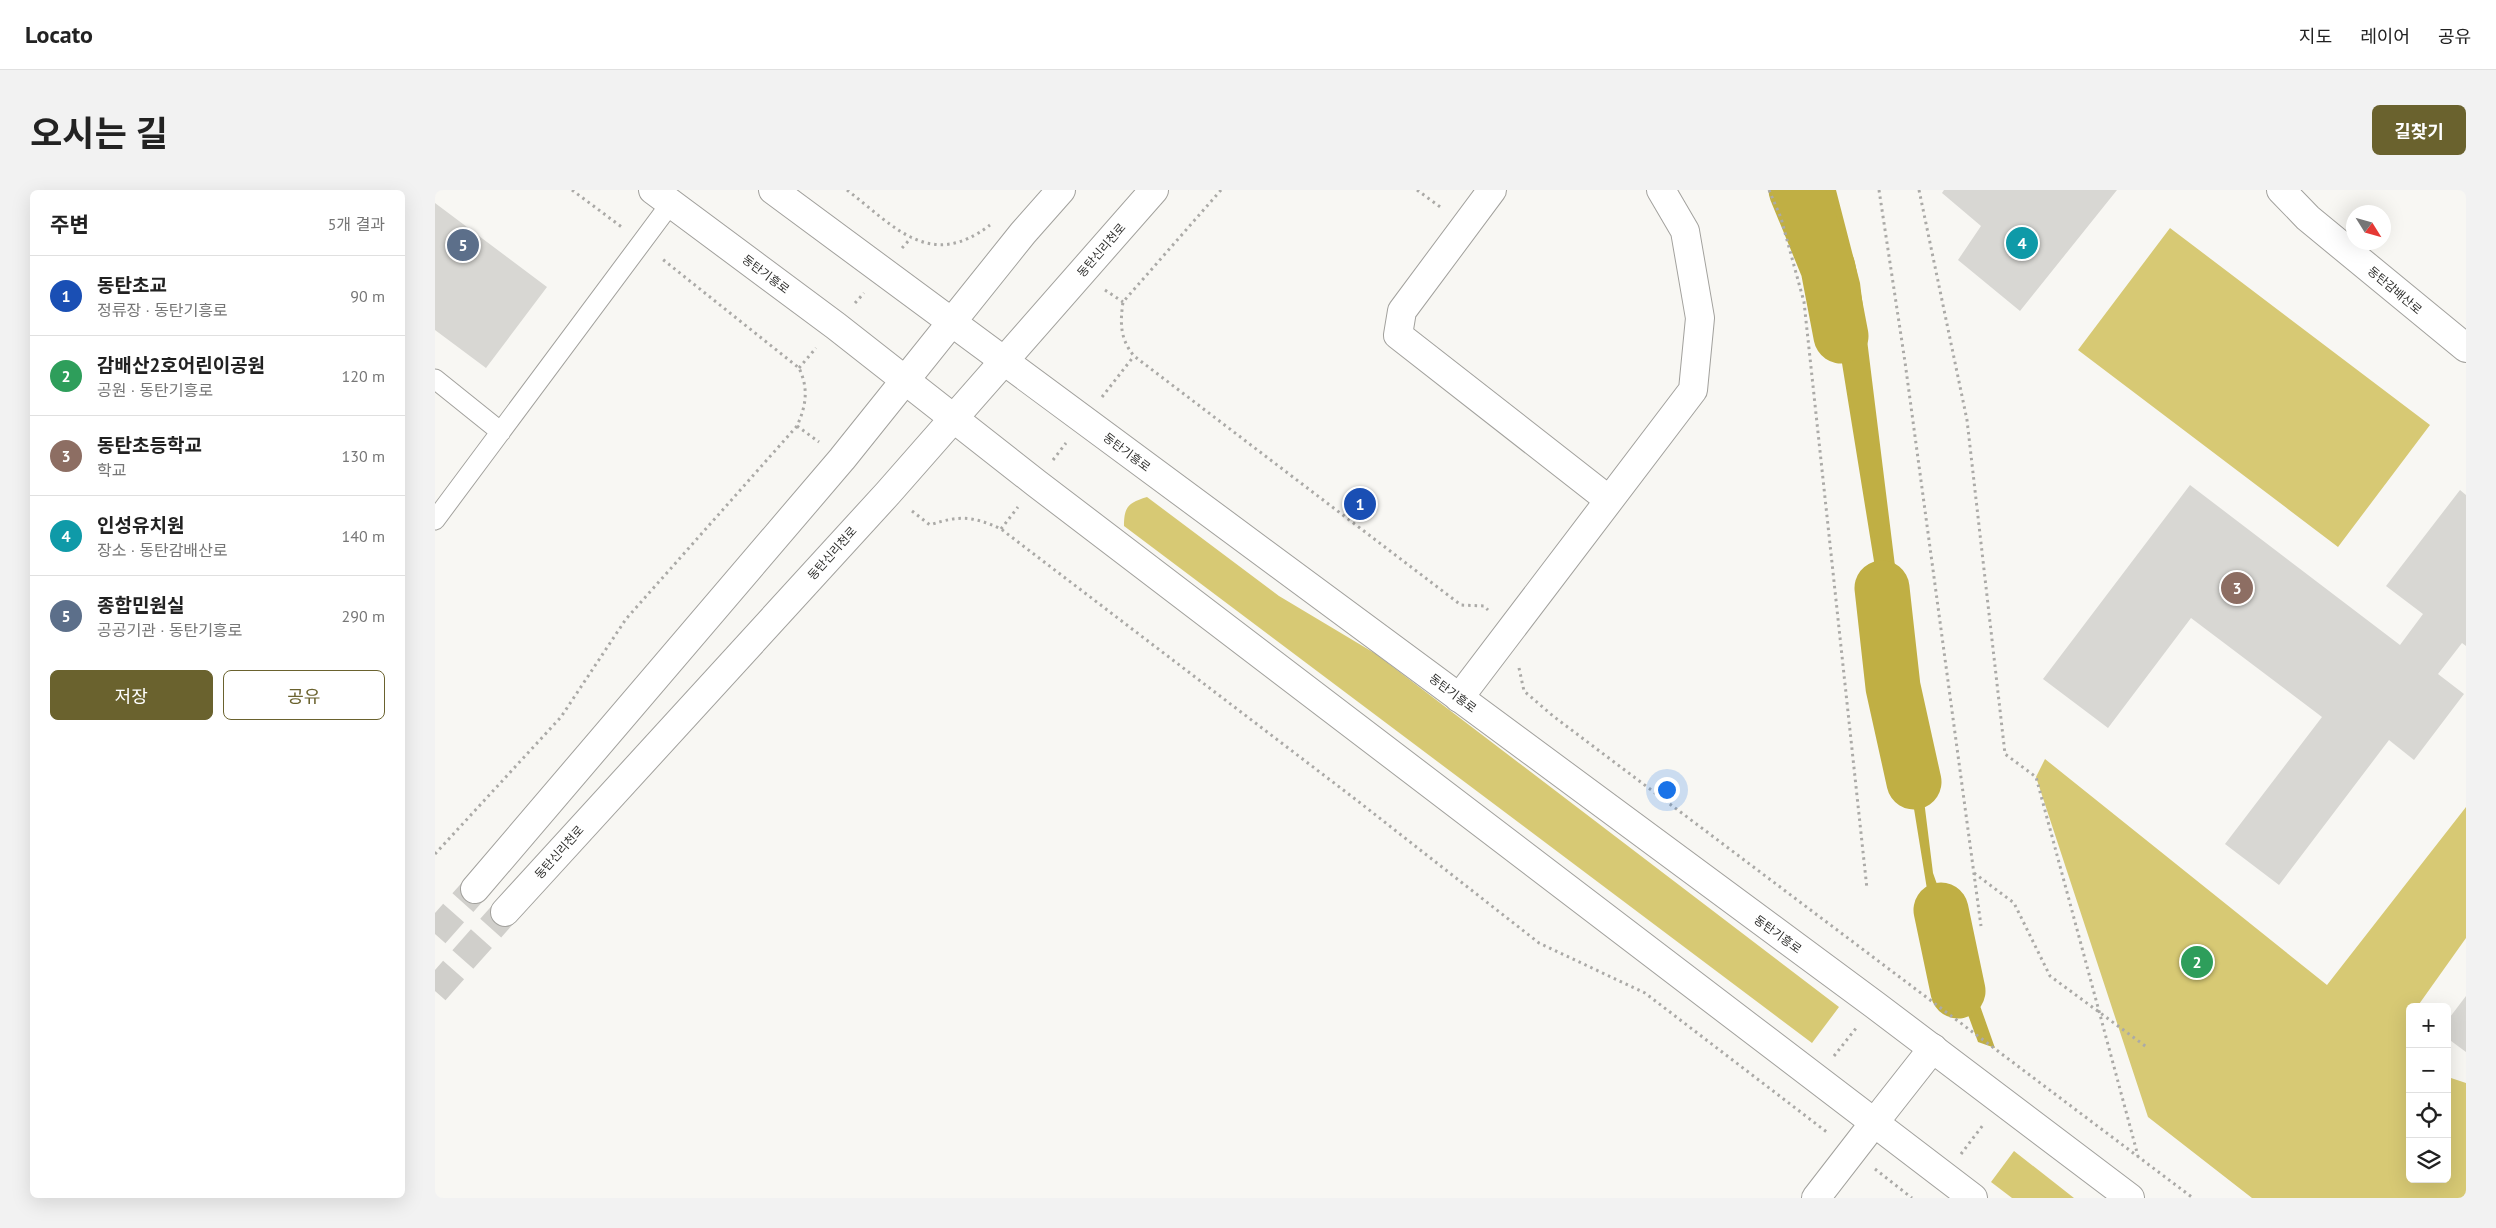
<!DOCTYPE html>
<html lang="ko">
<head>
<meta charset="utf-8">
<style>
  :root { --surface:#fff; --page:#f2f2f2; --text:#222; --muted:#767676; --line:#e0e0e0; --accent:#6a622e }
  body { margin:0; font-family:"PT Sans","Noto Sans KR",sans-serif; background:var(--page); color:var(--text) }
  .controls { position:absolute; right:15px; bottom:15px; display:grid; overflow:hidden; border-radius:8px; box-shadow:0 5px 20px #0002 }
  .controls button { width:45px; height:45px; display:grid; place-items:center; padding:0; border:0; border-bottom:1px solid var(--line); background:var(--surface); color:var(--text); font:25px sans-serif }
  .compass { position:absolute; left:1911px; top:15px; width:45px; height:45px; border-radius:50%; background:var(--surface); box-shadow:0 5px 20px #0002; rotate:127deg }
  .you { position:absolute; left:1231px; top:599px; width:18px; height:18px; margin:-12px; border:4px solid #fff; border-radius:50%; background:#1a73e8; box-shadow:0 0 0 8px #1a73e833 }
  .badge { display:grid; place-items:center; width:32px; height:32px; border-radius:50%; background:var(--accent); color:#fff; font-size:16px; font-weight:700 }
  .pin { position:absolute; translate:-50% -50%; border:2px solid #fff; box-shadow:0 1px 5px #0006 }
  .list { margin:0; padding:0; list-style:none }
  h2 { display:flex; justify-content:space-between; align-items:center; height:65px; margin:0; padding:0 20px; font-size:21px }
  h2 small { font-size:16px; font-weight:400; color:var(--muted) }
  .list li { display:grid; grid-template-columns:32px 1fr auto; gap:15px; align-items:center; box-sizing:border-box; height:80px; padding:0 20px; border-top:1px solid var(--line) }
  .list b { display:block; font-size:19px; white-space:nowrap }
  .list p { margin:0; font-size:16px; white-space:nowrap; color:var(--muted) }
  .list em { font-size:16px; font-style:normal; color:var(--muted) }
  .actions { display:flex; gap:10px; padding:15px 20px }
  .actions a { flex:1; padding:11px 0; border:1px solid var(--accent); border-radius:8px; text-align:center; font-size:18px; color:var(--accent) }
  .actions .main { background:var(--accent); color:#fff }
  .icon { flex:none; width:28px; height:28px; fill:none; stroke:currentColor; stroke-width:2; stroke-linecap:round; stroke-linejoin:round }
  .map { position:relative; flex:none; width:2031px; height:1008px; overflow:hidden; border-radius:8px }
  header { display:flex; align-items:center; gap:30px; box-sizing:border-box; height:70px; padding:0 25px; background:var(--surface); border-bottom:1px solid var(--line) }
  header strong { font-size:24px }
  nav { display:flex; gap:28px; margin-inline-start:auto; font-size:18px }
  .intro { display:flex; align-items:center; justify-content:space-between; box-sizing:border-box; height:120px; padding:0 30px }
  h1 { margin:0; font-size:35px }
  .button { padding:12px 22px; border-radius:8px; background:var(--accent); color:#fff; font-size:18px; font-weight:700 }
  main { display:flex; gap:30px; padding:0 30px }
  aside { flex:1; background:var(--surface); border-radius:8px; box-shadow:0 5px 20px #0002 }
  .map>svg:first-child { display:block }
</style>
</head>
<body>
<header>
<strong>Locato</strong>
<nav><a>지도</a><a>레이어</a><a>공유</a></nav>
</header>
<div class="intro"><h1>오시는 길</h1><a class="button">길찾기</a></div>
<main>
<aside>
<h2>주변<small>5개 결과</small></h2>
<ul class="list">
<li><span class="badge" style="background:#1a4fb4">1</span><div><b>동탄초교</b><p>정류장 · 동탄기흥로</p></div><em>90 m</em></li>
<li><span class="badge" style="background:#2e9e5b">2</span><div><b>감배산2호어린이공원</b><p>공원 · 동탄기흥로</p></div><em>120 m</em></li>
<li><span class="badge" style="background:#8d6e63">3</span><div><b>동탄초등학교</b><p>학교</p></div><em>130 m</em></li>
<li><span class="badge" style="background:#0f9aa8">4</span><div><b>인성유치원</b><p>장소 · 동탄감배산로</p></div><em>140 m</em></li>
<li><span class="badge" style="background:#5c6f8a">5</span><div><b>종합민원실</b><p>공공기관 · 동탄기흥로</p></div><em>290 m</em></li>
</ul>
<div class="actions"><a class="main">저장</a><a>공유</a></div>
</aside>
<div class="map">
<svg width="2031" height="1008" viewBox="0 0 2031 1008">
  <rect width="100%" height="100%" fill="#f8f7f3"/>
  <path fill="#d7c974" d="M1735,38l260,197 -92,122 -260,-197z
    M712,307l132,99 97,58 463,353 -27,36 -688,-517c0,-19 4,-23 23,-29z
    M1610,569l282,226 139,-178v131l-49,69h-7v172h37v-107l4,6 15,5v115h-214l-104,-81 -112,-340z
    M1579,961l60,47h-62l-21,-16z"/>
  <path fill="#c0af44" d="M1379,0h22l24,93 73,590 62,175 -17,-6 -47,-128z"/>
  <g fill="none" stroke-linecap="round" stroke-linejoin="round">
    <path stroke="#c0af44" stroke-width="55" d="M1361,0l32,78 13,68
      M1447,398l11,99 21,95
      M1506,720l17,81"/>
  </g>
  <path fill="#d8d7d3" d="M1509,0h173l-97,121 -62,-51 23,-34 -39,-33z
    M0,13l112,84 -61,81 -51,-38z
    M1755,295l210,160 23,-31 -37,-28 74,-96 6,5v151l-4,-3 -24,31 26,20 -50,66 -25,-20 -110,145 -54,-41 97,-127 -131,-99 -83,110 -65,-49z
    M2031,806v56l-19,-14v-17z"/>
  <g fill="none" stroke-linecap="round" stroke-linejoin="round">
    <path stroke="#d0cfcb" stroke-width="28" stroke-dasharray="28 14" stroke-linecap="butt" d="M0,744l40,-45
      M0,801l70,-79"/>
    <defs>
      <path id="lane" d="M0,189l66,53
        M0,330l236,-317"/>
      <path id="street" d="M1057,0l-90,121 -4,24 211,165
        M1846,0l27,28 158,130
        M1024,508l234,-308 7,-72 -15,-87 -24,-41
        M1381,1008l58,-75"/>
      <path id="secondary" d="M40,699l367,-430 181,-226 38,-43
        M70,722l383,-419 266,-303
        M1439,933l59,-75"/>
      <path id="primary" d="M218,0l183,136 200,157 937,715
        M338,0l1102,815 255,193"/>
    </defs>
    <use href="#lane" stroke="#a2a19d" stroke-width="21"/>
    <use href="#street" stroke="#a2a19d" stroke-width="30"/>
    <use href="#secondary" stroke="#a2a19d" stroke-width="30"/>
    <use href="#primary" stroke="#a2a19d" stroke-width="30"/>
    <path stroke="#abaaa7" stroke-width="3" stroke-dasharray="2.5 4" stroke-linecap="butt" d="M137,0l51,38
      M412,0c48,37 83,81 143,35
      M786,0l-98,112c-3,21 -3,37 11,54l327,249 23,1 4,4
      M982,0l26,19
      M1334,0l12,28 23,84 63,587
      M1444,0l26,172 76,564
      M1484,0l48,230 38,334 31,23 102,379
      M467,58l9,-10
      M670,100l18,12
      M420,113l9,-10
      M364,178l17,-20
      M667,207l32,-41
      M362,236l22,16
      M618,270l13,-17
      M477,321l18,14c29,-10 43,-9 71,4l358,273 180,141 106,50 183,140
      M566,339l17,-22
      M1084,478l5,23 29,25 640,482
      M0,664l126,-137 65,-98 171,-193c9,-20 12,-37 2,-58l-138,-110
      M1539,683l40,30 36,73 98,72
      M1399,866l23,-29
      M1526,964l22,-29
      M1440,979l37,29"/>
    <use href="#lane" stroke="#fff" stroke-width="19"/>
    <use href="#street" stroke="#fff" stroke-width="28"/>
    <use href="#secondary" stroke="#fff" stroke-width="28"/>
    <use href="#primary" stroke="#fff" stroke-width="28"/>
  </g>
  <g text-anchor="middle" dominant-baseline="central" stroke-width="4" stroke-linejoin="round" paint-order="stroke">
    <g font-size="12" fill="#2e2e2c" stroke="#fff">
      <text transform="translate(666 60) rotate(-49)">동탄신리천로</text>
      <text transform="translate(331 84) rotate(37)">동탄기흥로</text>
      <text transform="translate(1960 100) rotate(40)">동탄감배산로</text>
      <text transform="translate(692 262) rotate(37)">동탄기흥로</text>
      <text transform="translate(397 363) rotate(-48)">동탄신리천로</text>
      <text transform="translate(1018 503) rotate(37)">동탄기흥로</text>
      <text transform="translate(124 662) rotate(-48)">동탄신리천로</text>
      <text transform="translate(1343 744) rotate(36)">동탄기흥로</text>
    </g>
  </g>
</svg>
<div class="controls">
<button>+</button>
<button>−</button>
<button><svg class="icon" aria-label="locate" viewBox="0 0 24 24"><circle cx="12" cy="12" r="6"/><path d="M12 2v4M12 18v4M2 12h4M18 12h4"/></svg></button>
<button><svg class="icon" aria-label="layers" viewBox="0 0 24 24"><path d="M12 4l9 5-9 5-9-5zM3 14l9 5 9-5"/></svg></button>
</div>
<svg class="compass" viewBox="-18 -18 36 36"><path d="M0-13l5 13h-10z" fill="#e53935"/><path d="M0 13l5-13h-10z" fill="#767676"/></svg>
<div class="you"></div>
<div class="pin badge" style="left:925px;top:314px;background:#1a4fb4">1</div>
<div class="pin badge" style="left:1762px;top:772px;background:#2e9e5b">2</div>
<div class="pin badge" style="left:1802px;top:398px;background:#8d6e63">3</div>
<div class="pin badge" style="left:1587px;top:53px;background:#0f9aa8">4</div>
<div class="pin badge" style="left:28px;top:55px;background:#5c6f8a">5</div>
</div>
</main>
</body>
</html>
